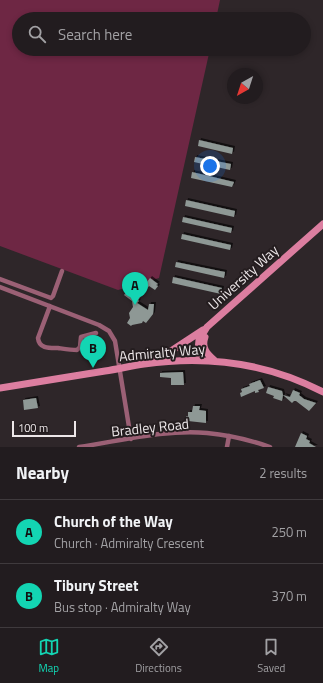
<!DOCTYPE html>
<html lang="en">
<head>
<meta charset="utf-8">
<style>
  :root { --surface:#221c1f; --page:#2e292c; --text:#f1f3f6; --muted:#a2a1a4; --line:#3f3a3d; --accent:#13d5b3 }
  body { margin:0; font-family:"Titillium Web",sans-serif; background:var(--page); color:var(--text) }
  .compass { position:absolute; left:227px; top:68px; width:36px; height:36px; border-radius:50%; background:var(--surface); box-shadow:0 2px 6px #0003; rotate:219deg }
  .scale { position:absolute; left:12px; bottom:10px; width:64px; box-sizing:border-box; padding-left:4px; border:2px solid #ede7e9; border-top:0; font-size:11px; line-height:14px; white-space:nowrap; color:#ede7e9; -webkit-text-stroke:3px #241d1f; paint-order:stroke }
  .you { position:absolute; left:210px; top:166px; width:14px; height:14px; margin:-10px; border:3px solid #fff; border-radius:50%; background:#1a73e8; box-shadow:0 0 0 6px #1a73e833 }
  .badge { display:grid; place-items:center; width:26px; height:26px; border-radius:50%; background:var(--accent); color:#111; font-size:13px; font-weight:700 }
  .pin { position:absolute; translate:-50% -33px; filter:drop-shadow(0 1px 2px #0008) }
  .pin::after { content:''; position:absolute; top:21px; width:14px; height:12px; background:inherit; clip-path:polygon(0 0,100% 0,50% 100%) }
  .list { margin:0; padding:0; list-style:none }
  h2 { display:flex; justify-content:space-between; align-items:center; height:52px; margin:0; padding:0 16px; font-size:17px }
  h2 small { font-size:13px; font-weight:400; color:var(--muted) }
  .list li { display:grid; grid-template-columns:26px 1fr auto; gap:12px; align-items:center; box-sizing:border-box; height:64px; padding:0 16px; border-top:1px solid var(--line) }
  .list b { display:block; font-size:15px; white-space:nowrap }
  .list p { margin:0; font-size:13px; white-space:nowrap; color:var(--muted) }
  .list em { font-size:13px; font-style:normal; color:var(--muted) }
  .icon { flex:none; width:22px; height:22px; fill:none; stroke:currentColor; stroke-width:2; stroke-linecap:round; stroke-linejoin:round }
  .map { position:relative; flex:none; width:323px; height:447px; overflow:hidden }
  .search { position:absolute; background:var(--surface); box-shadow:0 2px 6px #0003; left:12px; right:12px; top:12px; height:44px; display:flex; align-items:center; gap:10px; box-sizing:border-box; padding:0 14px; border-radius:22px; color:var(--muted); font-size:15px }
  .sheet { height:180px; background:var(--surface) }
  nav { display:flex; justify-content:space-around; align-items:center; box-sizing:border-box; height:56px; border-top:1px solid var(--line); background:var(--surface); font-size:11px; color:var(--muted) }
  nav a { display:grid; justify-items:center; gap:2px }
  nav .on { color:var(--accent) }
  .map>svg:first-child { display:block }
</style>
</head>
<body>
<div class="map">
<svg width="323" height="447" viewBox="0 0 323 447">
  <defs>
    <filter id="shadow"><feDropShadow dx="2" dy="-2" stdDeviation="0" flood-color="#0009"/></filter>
  </defs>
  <rect width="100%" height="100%" fill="#2e2629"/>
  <path fill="#6e2744" d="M0,0h220l-4,19h-197v30h191l-51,229 -41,12 -118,-44z"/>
  <path fill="#8e9895" filter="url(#shadow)" d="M199,140l34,8 -1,6 -34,-8z
    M195,157l36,7 -1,6 -36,-8z
    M192,172l42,10 -2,5 -41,-9z
    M186,200l49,11 -1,6 -49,-11z
    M183,217l49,11 -1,5 -49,-11z
    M182,234l49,11 -1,5 -49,-11z
    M176,262l49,10 -1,6 -49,-11z
    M173,277l49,11 -1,6 -49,-11z
    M150,278l8,6 -2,1 2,1 -3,4 -6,-4 -11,14 1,1 -2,2 11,7 1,-6h5l-1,10 -7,9 -3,-2 -1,2 -10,2 -1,1 -4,-3 3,-5 -1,-5 4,-6 -1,-6 -8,-6 4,-5 8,6z
    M183,372l1,13h-13v-7l-11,-1v-4z
    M260,380l4,8 -6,2 1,2 -4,1v-2l-14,6 -1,-4 2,-1 -1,-3 9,-3 -1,-2z
    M268,387l14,4 1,4 7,2 3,-7 7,3 -1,2 5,4 12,4 -7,8 -13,-10h-2l-2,2 -9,-8 -1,6 -9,-3 1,-2 -8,-3z
    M36,398l2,10 -14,2 -1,-10z
    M193,406h7l-1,4 7,1v12l-18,-2 -2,-5h2v-4h4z
    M301,433l6,3 -1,3 4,2 -1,2 7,4h-21z"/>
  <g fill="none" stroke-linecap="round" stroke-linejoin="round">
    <path stroke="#9b6075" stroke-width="4.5" d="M0,279l51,19 2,-2 9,-25
      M0,287l99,38 10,6 6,10 16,98
      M50,306l-12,32c1,11 12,10 20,10 7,1 13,2 19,2l3,-3 1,-10 15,-4
      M79,447c41,-6 87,-18 128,-14 22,2 43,7 63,14
      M227,447l2,-11"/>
    <path stroke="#dc7ea0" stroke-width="7" d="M205,337c-4,11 2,17 10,24
      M197,360l2,-20 8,-13 116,-103
      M151,361l17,-8 35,-23
      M0,388c35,-6 70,-11 105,-17 13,-2 26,-5 39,-7 62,-9 123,-1 179,28"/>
  </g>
  <g text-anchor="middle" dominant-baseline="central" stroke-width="4" stroke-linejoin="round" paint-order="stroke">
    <g font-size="14" fill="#ede7e9" stroke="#241d1f">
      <text transform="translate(243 277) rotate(-42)">University Way</text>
      <text transform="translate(162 352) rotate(-5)">Admiralty Way</text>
      <text transform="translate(150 427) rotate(-6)">Bradley Road</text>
    </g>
  </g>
</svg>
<svg class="compass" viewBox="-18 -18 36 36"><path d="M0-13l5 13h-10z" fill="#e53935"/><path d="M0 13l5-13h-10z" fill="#a2a1a4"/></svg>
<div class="scale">100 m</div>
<div class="you"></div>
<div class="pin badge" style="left:135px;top:305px">A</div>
<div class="pin badge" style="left:93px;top:368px">B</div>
<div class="search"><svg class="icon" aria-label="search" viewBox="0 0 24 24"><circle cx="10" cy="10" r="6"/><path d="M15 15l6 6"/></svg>Search here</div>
</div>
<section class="sheet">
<h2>Nearby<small>2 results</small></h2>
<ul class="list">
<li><span class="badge">A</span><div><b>Church of the Way</b><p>Church · Admiralty Crescent</p></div><em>250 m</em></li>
<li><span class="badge">B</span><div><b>Tibury Street</b><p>Bus stop · Admiralty Way</p></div><em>370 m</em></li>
</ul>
</section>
<nav>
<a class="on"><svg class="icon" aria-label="map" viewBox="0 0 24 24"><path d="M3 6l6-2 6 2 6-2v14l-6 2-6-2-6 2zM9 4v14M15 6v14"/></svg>Map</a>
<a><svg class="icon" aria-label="directions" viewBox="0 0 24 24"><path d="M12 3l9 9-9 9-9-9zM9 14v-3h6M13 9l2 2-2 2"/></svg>Directions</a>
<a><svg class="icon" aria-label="saved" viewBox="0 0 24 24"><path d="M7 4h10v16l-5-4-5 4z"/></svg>Saved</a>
</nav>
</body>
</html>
